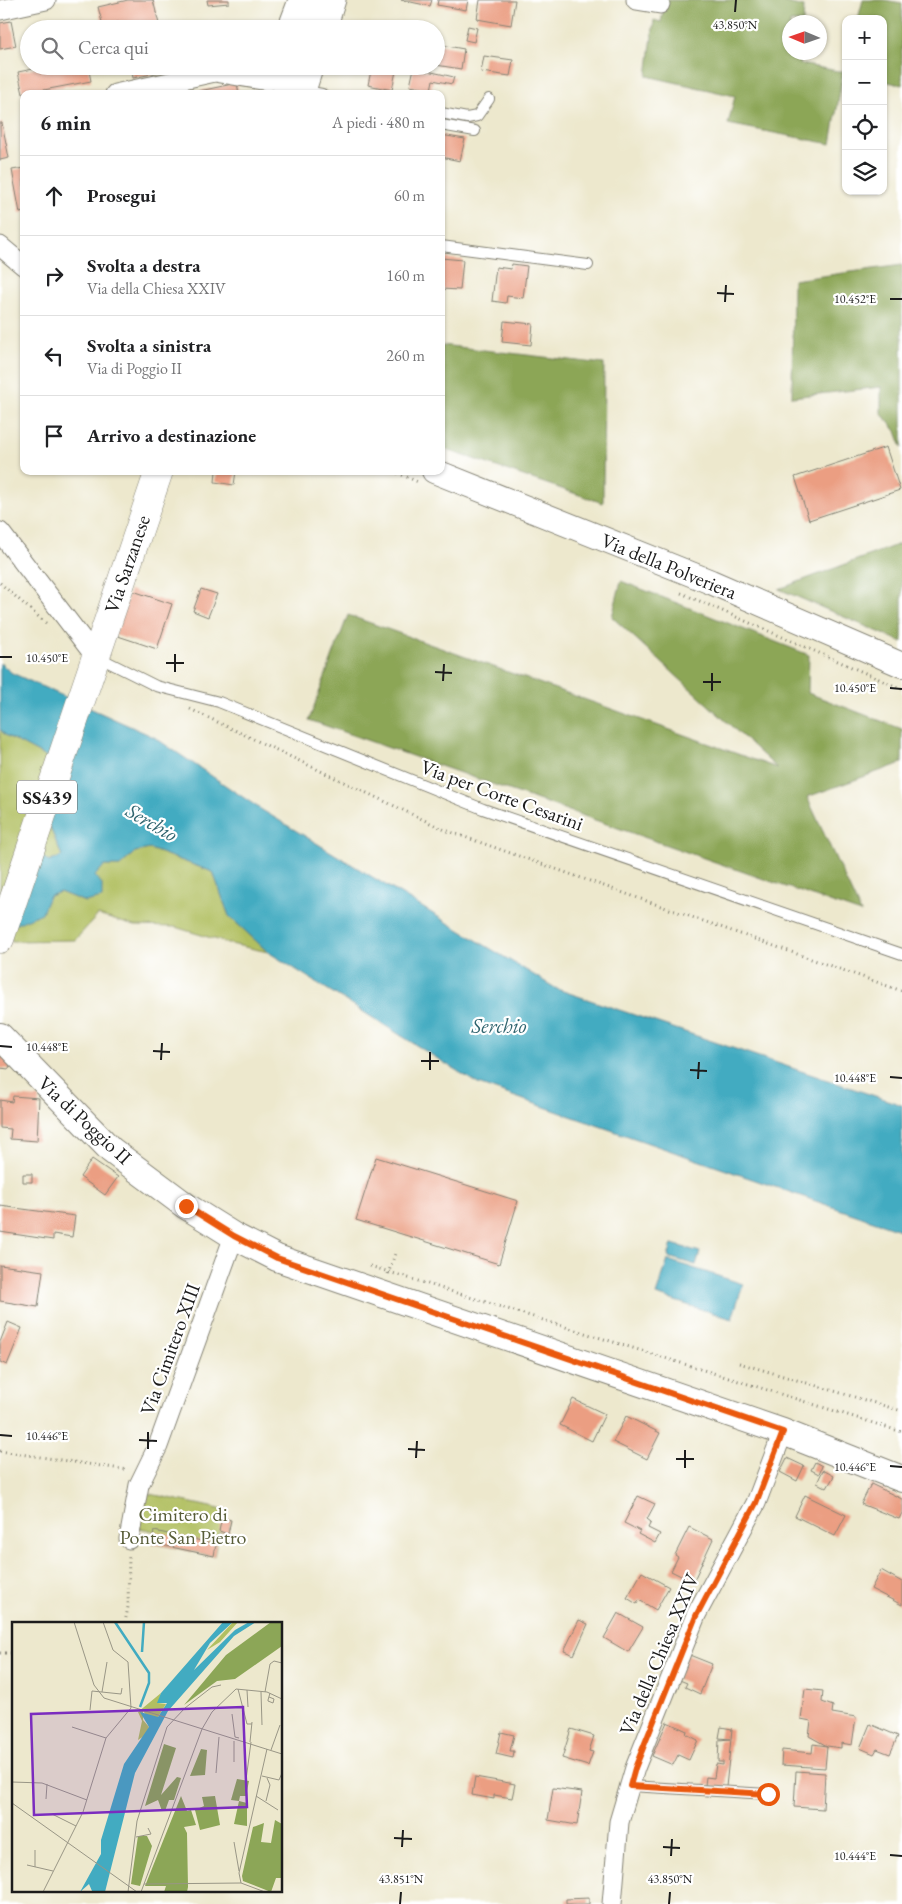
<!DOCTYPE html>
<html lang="it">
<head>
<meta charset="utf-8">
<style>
  :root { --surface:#fff; --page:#f6f6f6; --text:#202124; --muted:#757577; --line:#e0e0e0 }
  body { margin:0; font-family:"EB Garamond",serif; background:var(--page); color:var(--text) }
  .controls { position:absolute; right:15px; top:15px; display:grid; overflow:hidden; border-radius:10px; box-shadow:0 1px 4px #0004 }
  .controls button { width:45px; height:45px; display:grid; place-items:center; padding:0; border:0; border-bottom:1px solid var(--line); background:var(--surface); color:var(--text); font:25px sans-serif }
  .compass { position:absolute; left:782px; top:15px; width:45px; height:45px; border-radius:50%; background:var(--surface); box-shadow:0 1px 4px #0004; rotate:272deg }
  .stop { position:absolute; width:15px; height:15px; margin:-11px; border:4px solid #ea580c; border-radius:50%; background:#fff }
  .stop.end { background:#ea580c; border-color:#fff; box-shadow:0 1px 5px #0008 }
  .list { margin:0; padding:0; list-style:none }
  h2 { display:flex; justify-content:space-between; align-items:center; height:65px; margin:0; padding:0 20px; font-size:21px }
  h2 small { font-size:16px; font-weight:400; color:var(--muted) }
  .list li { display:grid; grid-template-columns:32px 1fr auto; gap:15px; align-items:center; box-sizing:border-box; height:80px; padding:0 20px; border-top:1px solid var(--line) }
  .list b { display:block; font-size:19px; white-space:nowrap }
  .list p { margin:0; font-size:16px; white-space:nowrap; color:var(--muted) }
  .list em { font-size:16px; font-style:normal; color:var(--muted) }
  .icon { flex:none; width:28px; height:28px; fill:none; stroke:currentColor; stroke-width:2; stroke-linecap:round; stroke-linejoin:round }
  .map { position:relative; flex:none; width:902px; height:1904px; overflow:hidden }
  .search { position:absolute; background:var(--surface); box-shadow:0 1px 4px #0004; left:20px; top:20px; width:425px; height:55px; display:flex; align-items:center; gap:12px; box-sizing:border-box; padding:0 18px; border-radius:28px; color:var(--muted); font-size:19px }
  .panel { position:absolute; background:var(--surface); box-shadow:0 1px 4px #0004; left:20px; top:90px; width:425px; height:385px; border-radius:10px }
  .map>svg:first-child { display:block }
</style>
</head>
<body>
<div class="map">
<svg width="902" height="1904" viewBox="0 0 902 1904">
  <rect width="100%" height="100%" fill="#fff"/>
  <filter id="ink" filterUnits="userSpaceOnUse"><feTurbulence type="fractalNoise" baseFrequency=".02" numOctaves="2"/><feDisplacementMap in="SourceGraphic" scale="10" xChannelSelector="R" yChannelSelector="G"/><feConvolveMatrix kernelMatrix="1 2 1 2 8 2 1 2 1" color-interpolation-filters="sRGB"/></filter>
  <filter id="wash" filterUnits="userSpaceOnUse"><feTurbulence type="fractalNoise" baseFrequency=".0096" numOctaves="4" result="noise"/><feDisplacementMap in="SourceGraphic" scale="20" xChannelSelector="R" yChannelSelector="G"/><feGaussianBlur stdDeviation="1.12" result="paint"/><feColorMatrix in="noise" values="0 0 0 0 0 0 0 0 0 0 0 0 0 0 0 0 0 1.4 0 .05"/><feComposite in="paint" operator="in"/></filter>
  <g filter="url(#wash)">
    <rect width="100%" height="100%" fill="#ede8cd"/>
    <path fill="#b1bf61" stroke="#666e3e" d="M0,729l5,6 62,33 3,27 -8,13 -16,1 1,11 15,36 -13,6 -3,41 3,-7 11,-4 25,10 9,-26 10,-10h16l15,-14 15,-3 63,23 16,44 39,36 -37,-8 -56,-17 -41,-1 -36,-11 -23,25 -63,1 -12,-32z
      M146,1493l78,17 -2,8 9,2 -3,14 -9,-2 -5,24 -62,-13 2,-12 -15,-3z"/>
    <path fill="#8ca657" stroke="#54613a" d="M665,0h109l30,7 -1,15h-13v30l11,1 -1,11 43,8 3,-9v10h-3l-12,71 -103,-20 7,-28 -88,-20 7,-56 7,2z
      M863,0h21l18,3v82l-19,-4v-62h-25z
      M902,265v183l-6,-17 -15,-18v-26l-89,10 1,-117z
      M441,345l163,19 -1,139 -162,-55z
      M902,543v99l-123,-53z
      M621,581l188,74 -1,38 94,36v34l-95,34 54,116 -552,-193 39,-105 429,153 -165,-151z"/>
    <path fill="#42abc1" stroke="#2f646e" d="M0,663l12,10 142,64 108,73 295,179 345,116v126l-424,-147 -210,-132 -39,-36 -16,-44 -63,-23 -15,3 -15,14h-16l-9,10 7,8v14l-17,4 -25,-10 -11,4 -7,17 -28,12 14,-80 21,17 13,-6 -15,-36 -1,-11 16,-1 8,-13 -3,-27 -62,-33 -5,-6z
      M672,1244l28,8 -4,13 -28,-8z
      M668,1260l75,24 -11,35 -76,-24z"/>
    <g id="blocks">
      <path fill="#eb9e82" d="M128,0h25l6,24 -19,5h-20l-2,-7 -15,4 -5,-19z
        M207,0h22v3l-21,2z
        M401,0h31l-2,6z
        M438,0h30l-2,10 -29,-5z
        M480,0h35l-4,25 -34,-6z
        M11,21l5,25 -16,3v-26z
        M468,26l9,2 -3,14 -9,-2z
        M436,44l28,5 -3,20 -25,-4z
        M484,56l29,4 -3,16 -29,-4z
        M48,66h40l3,15 -68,13 -5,-22z
        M131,66h53v1l-51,11z
        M372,66l24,5 -4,19 -24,-5z
        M414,68l40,9 -2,7 -19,-4 -2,10 -21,-4z
        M237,83l2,11h-44v-2z
        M0,123h2l7,35 -9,2z
        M441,135l24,4 -5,22 -19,-4z
        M24,168v44l-4,1 -8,-43z
        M441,258l22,2 -3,30 -19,-1z
        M512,264l15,2 -4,32 -16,-2 -1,7 -14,-2 4,-34 15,2z
        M504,321l29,3 -2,21 -29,-3z
        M886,447l14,43 -91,30 -14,-43z
        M216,471h20l-2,14 -19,-3z
        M201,589l16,5 -9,23 -15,-6z
        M130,590l42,14 -15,45 -42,-14z
        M0,1051l10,11 -1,7 -9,-1z
        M13,1096l26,2 -2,43 -27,-2 1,-10 -11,-1v-28l12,2z
        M376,1157l142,44 -19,63 -143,-44z
        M92,1159l26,18 -13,18 -25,-18z
        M23,1174h9v8h-9z
        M0,1206l75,10 -3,21 -19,-3v6l-53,-8z
        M0,1265l43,6 -5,36 -38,-6z
        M8,1322l14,6 -15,37 -7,-3v-20z
        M573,1399l32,15 -13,27 -32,-16z
        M626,1416l34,17 -13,26 -34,-17z
        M787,1458l17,8 -7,15 -17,-9z
        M815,1462l7,4 -3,8 -8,-4z
        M823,1470l11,6 -7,12 -10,-5z
        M871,1484l31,15v14l-3,6 -38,-15z
        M805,1495l41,20 -11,21 -40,-20z
        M638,1496l17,8 -8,15 4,3 -3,6 12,6 -5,9 -17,-9 2,-3 -16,-8z
        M222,1518l9,2 -3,14 -9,-3z
        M689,1527l24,12 -20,43 -22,-11 7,-14 -3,-2z
        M154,1531l62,13 -2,12 -62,-13z
        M881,1570l21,12v23l-31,-16z
        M642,1572l27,15 -13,23 -17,-10 -2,4 -10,-6z
        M618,1613l25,14 -15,25 -24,-14z
        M579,1620l9,4 -14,31 -10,-4z
        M687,1654l25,10 -12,30 -15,-7 2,-4 -10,-4z
        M805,1689l18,2 -1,11 11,4 -1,7 24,4 -4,28 -11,-2v5l-14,-2 -2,22 -44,-3 1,-15 30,3 1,-9 14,2 -18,-10 2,-15 -10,-2z
        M667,1722l20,9 -1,3 12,6 -9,20 -11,-5 -5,10 -21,-9z
        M870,1724l28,12 -8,18 -13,-5 -3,5 -14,-6z
        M721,1727l11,2 -6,58 -21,-2 1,-8 8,1 2,-14 7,1v-3h-5l1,-22 11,-1 -11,-1z
        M571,1729l23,7 -5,15 4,1 -5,14 -26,-8z
        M501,1732l13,3 -4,16h4l-1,7 -17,-4z
        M796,1771l29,2 -2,36 -29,-2z
        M475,1777l40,7 -3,14 -18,-3v4l-22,-4z
        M553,1788l29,4 -5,33 -29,-5z
        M589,1898v6h-23v-5z"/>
    </g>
  </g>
  <g filter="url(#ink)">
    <use href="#blocks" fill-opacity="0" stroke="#848274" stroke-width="1"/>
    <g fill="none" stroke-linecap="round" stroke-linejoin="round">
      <defs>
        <path id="service" d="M306,91l16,3
          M441,113l26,5 10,-2 12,-17
          M441,125l34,6
          M441,246l147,19
          M98,657l58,29 63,16 264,107 419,145
          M630,1786l138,8"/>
        <path id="minor" d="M636,0l24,4
          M0,10l46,-10
          M287,29l11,-29
          M327,29l9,-29
          M115,94l100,-22 53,9 6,-15
          M305,94l9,-28
          M0,246l24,20
          M0,532l95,124
          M129,1539l10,-54 19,-39 76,-210
          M612,1904l7,-82 16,-54 61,-153 60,-112 27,-71"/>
        <path id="tertiary" d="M434,471l277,111 191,83"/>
        <path id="secondary" d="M0,1036l111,114 75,56 48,30 43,22 506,174 119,47"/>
        <path id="primary" d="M309,29l10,-29
          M286,94l10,-28
          M0,939l159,-468"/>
      </defs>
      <use href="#service" stroke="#848274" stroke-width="12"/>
      <use href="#minor" stroke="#848274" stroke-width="21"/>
      <use href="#tertiary" stroke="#848274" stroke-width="26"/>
      <use href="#secondary" stroke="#848274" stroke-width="28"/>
      <use href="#primary" stroke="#848274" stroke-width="29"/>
      <path stroke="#848274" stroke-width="3" stroke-dasharray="1 4" stroke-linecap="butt" d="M393,471l25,11
        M0,583l48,42
        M681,593l221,96
        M190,709l255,121 457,161
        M370,1266l532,166
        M388,1274l7,-20
        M739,1363l163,48
        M0,1451l128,19
        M125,1623l3,-16 1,-53
        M0,1653h14"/>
      <use href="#service" stroke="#fff" stroke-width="10"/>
      <use href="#minor" stroke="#fff" stroke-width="19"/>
      <use href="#tertiary" stroke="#fff" stroke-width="24"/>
      <use href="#secondary" stroke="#fff" stroke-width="26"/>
      <use href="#primary" stroke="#fff" stroke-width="28"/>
    </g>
  </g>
  <g fill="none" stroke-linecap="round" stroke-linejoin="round" filter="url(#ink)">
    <path stroke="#ea580c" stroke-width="6" d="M186,1206l48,30 43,22 506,174 -27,71 -60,113 -61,152 -5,18 138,8"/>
  </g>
  <path fill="none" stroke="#1c1c1c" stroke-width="2" d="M735,12l1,-12M717,293l17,1M890,299h12M725,302l1,-17M0,657h12M166,663h18M175,672v-18M435,672l17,1M443,681l1,-17M703,682h18M890,688l12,1M712,691v-18M0,1046l12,1M153,1051l17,1M161,1060l1,-17M421,1061h18M430,1070v-18M690,1070l17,1M890,1077l12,1M698,1079l1,-17M0,1435l12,1M139,1440l18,1M148,1449v-17M408,1449l17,1M416,1458l1,-17M676,1459h18M890,1466l12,1M685,1468v-18M394,1838l18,1M402,1847l1,-17M663,1847l17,1M890,1855l12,1M671,1856l1,-17M400,1904l1,-12M669,1904l1,-12"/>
  <g text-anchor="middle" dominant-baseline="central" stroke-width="4.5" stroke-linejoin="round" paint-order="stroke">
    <rect fill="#fff" stroke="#606060" stroke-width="1" x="17" y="780.5" width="60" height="33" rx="4"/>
    <g font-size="19" font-weight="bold" fill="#1c1c1c">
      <text x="47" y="797">SS439</text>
    </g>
    <g font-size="20" fill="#1c1c1c" stroke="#fff">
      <text transform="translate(127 564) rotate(-71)">Via Sarzanese</text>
      <text transform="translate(669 566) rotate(22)">Via della Polveriera</text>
      <text transform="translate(502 795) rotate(20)">Via per Corte Cesarini</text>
      <text transform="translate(85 1120) rotate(43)">Via di Poggio II</text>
      <text transform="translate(170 1349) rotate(-70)">Via Cimitero XIII</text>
      <text transform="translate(659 1654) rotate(-67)">Via della Chiesa XXIV</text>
    </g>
    <g font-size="20" fill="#585d38" stroke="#fff">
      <text x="183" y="1514">Cimitero di<tspan x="183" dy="23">Ponte San Pietro</tspan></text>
    </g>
    <g font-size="21" font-style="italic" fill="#2f646e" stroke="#fff">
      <text transform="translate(152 822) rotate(30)">Serchio</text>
      <text x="499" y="1025">Serchio</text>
    </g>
  </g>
  <g transform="translate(12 1622)">
    <rect width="270" height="270" fill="#ede8cd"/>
    <path d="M221,0h5l-18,20 -13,8zM149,71l-3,10 8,1 -8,13h-10l-5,-6v9l6,7 -2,7 -9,6 4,-19 -4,-9z" fill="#b1bf61"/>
    <path d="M259,0h11v24l-47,33 -18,2 -33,24 42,-50zM152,122l12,4 -15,47 16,-18 4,1 -7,22h-5l-4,11h-3l-4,-11 -13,6zM189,127l6,1 -2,25 -15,1zM225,157l12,2 -3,15h-6l-1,5 8,2v23l-13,-2 5,-23 -8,-1zM169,174l6,15 4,-1 5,15 -12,2 3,6 1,54 -1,5h-23l2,-6h-21zM203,174l5,29 -20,5 -5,-20 9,-4 -2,-9zM263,198l7,4v54h-6l-5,14 -28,-11 -1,-5 11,-49 11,-4 -3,19 10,1zM126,214h9l5,10 -12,40 -9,-2z" fill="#8ca657"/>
    <path d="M211,0h10l-23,21 -16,27 41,-40 14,-8h7l-22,14 -66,75 -33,62 -30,119 -13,-1 -3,-7 -9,8 21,-38v-14l23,-76 25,-37 -9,-15 18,5 9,-14h-10l4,-10z" fill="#42abc1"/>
    <path fill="none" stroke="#42abc1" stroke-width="2.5" d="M103,0l34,51v10l-9,24M130,30l2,-30"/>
    <path fill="none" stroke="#999686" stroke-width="1" d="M62,0l20,63 10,13 178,56M91,0l10,28 15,12 3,46M226,67l9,35h5M235,68l1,17M90,70l5,-30M249,70l1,33M253,70l5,-28 4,-3 8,2M257,75l5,2 -1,4 -5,-2v-1l2,-7M78,88l2,-19 29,3 1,-6M220,92l3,23 4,1M60,105l34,11M238,120l2,-20M259,128l9,-25M222,140v-21M204,151l3,-36M250,154l17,4 3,-7M234,158l5,-38M0,160l30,1 45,17M244,174l22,14M34,177l1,-15M254,179l4,-16 -3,-7M0,181l125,89M40,192l24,12M124,215l15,-3 -3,-6M222,220l5,29M23,228v17M15,243l26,6M229,261l-2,-10 28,-124M132,262l97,-1 24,9M31,270l40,-80 23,-74 25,-30M116,270l9,-71 30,-94 18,-19 27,-21 9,-2M129,270l61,-163 10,-17 24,-23 31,3 15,7"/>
    <path fill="#7b2cbf" fill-opacity="0.15" stroke="#7b2cbf" stroke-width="2.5" d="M231,85l4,100 -213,8 -3,-101z"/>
    <rect width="270" height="270" fill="none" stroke="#1c1c1c" stroke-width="2.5"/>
  </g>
  <g font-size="12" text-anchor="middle" fill="#1c1c1c" stroke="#fff" stroke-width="4.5" stroke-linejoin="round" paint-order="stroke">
    <text x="735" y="29">43.850°N</text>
    <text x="855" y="303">10.452°E</text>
    <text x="47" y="662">10.450°E</text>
    <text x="855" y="692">10.450°E</text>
    <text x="47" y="1051">10.448°E</text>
    <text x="855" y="1082">10.448°E</text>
    <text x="47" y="1440">10.446°E</text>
    <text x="855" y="1471">10.446°E</text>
    <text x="855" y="1860">10.444°E</text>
    <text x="401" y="1883">43.851°N</text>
    <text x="670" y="1883">43.850°N</text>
  </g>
</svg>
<div class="controls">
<button>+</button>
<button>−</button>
<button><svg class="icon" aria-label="locate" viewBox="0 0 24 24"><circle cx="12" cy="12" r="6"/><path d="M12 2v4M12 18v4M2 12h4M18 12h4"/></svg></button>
<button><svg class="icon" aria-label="layers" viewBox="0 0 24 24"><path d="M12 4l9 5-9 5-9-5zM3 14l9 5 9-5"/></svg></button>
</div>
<svg class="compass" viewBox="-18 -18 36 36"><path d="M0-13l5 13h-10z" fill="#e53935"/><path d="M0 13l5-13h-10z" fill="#757577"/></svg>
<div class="stop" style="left:768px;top:1794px"></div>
<div class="stop end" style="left:186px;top:1206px"></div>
<div class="search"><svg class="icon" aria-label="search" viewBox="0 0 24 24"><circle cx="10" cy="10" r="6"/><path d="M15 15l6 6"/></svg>Cerca qui</div>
<section class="panel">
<h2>6 min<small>A piedi · 480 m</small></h2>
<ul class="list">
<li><svg class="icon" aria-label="ahead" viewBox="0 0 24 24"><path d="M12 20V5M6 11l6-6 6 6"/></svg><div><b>Prosegui</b></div><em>60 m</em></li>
<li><svg class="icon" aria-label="right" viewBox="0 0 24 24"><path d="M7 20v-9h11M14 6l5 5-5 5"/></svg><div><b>Svolta a destra</b><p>Via della Chiesa XXIV</p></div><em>160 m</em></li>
<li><svg class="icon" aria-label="left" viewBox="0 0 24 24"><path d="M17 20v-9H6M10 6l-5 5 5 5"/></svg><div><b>Svolta a sinistra</b><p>Via di Poggio II</p></div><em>260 m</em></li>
<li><svg class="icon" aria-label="arrive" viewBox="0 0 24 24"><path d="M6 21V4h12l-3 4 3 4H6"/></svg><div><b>Arrivo a destinazione</b></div></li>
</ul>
</section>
</div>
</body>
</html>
